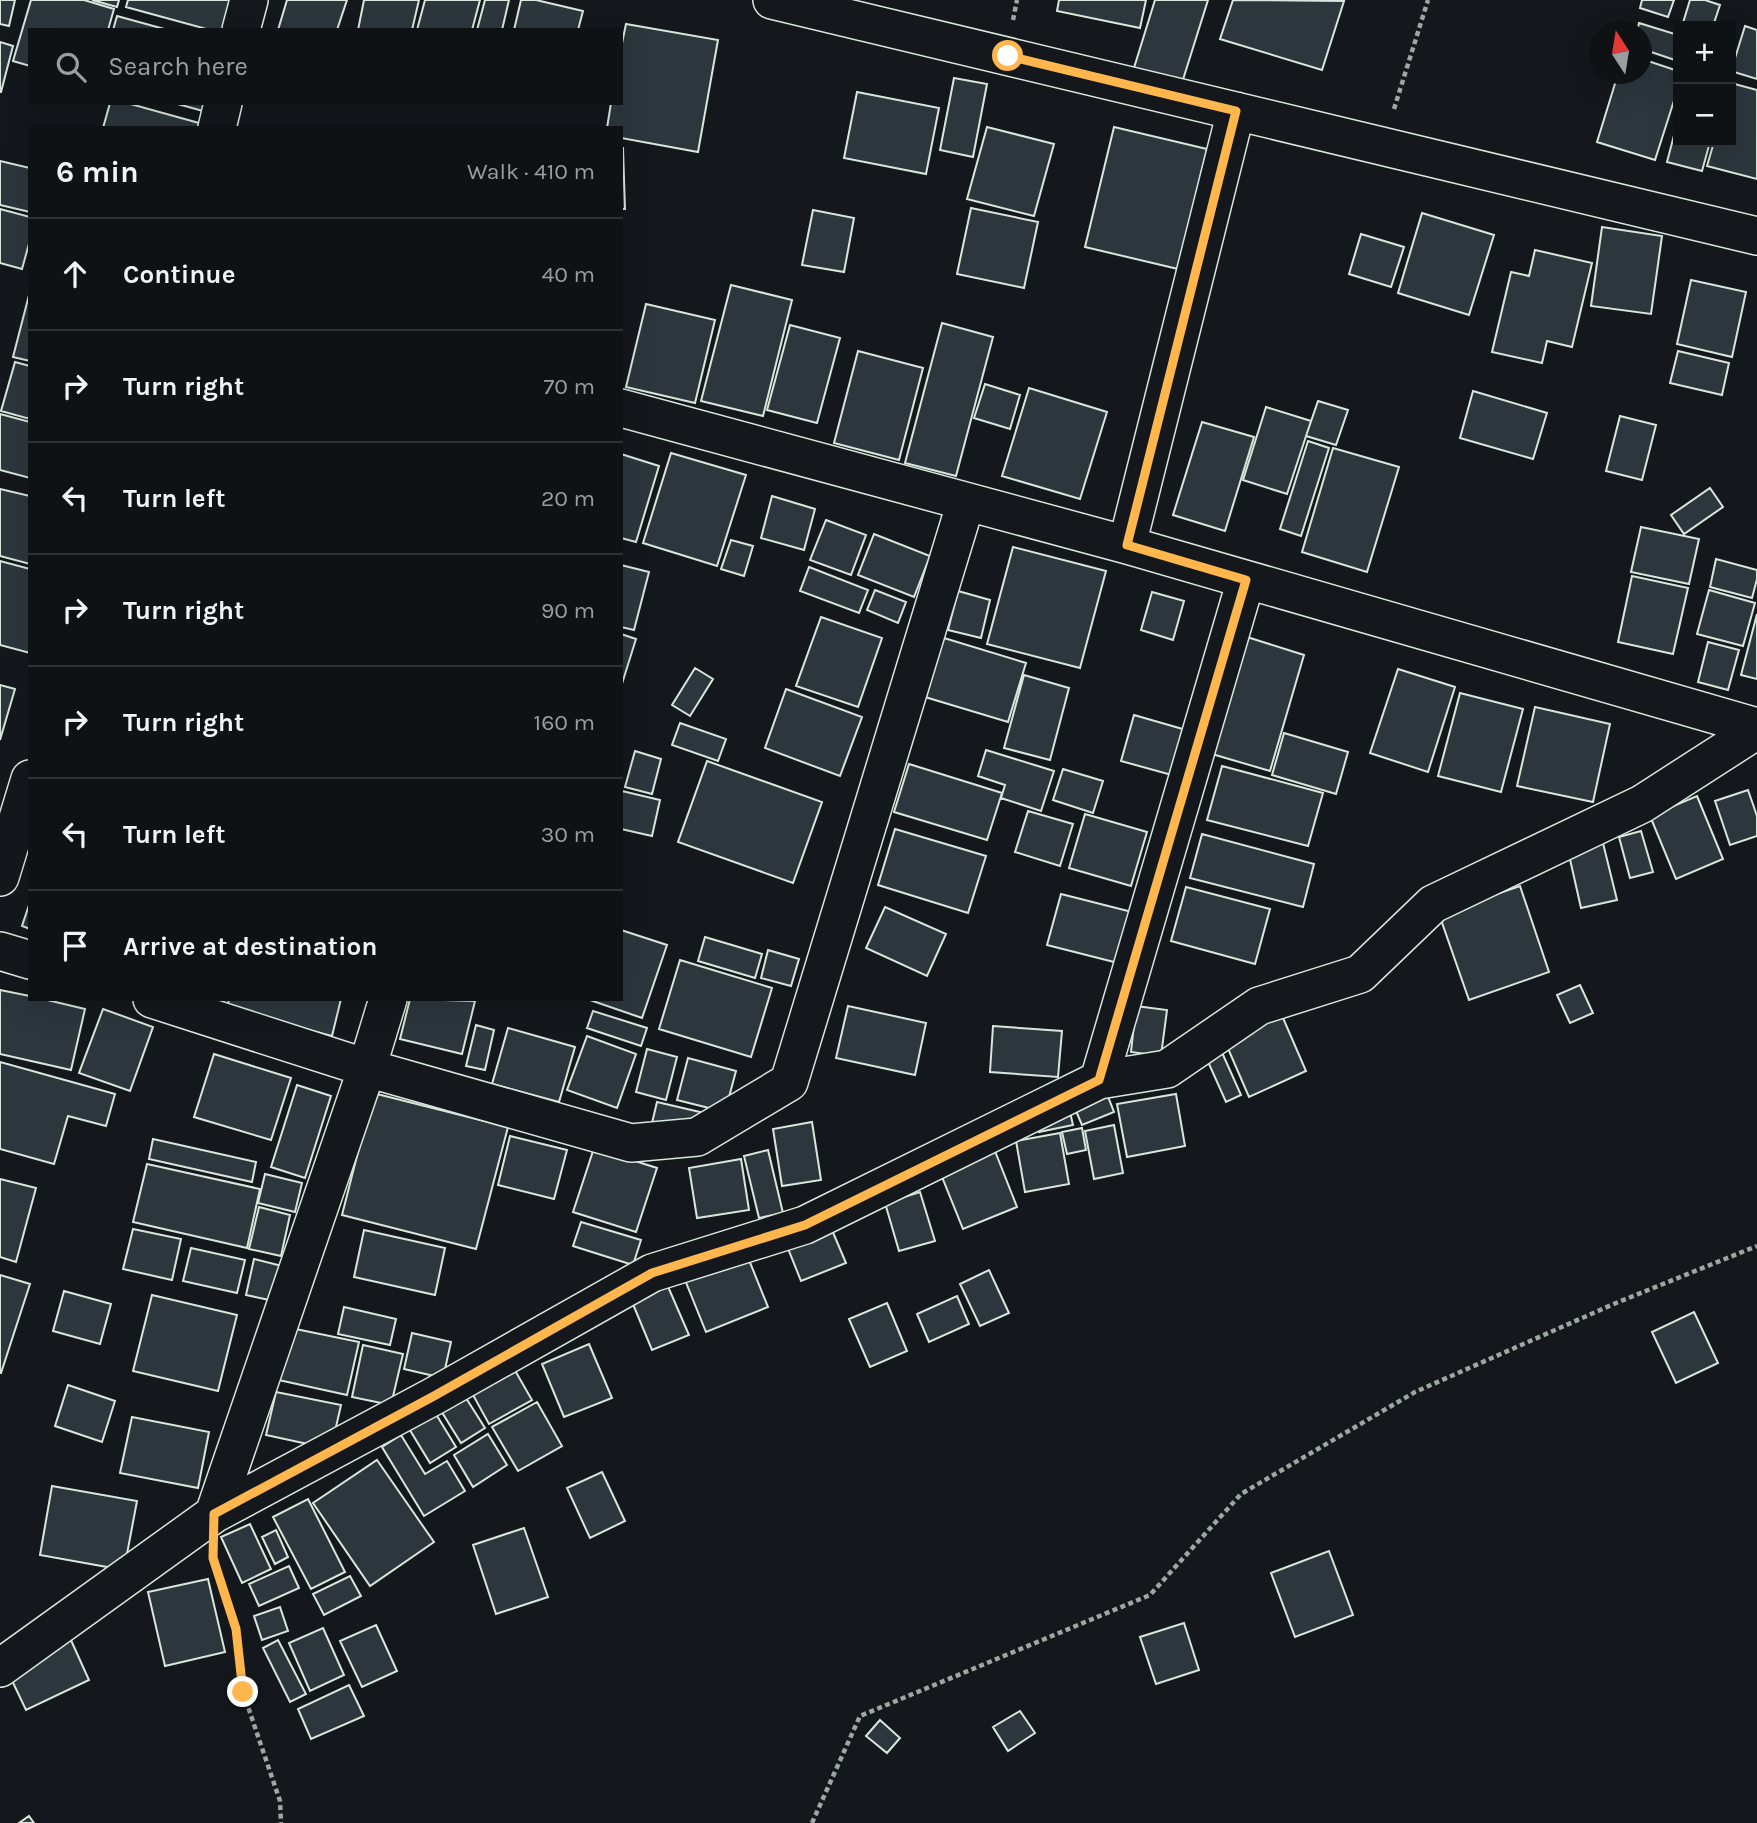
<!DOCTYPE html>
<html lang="en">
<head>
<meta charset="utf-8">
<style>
  :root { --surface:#0f1215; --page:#1d2022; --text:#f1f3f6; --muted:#9b9ea0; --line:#2f3234 }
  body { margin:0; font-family:Karla,sans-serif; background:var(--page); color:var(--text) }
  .controls { position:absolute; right:21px; top:21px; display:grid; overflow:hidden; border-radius:0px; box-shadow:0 7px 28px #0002 }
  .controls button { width:63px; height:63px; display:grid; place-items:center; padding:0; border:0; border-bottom:2px solid var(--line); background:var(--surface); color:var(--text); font:35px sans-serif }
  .compass { position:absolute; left:1589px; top:21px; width:63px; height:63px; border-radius:50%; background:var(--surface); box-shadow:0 7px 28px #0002; rotate:348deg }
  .stop { position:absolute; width:21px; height:21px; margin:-16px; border:5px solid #ffb74d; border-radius:50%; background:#fff }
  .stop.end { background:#ffb74d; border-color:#fff; box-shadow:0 2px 7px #0008 }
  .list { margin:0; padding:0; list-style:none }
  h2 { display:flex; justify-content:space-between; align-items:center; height:91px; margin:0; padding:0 28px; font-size:30px }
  h2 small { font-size:23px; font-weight:400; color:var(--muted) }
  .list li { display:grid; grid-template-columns:46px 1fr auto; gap:21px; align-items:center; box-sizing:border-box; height:112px; padding:0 28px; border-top:2px solid var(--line) }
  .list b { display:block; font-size:26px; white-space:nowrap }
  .list em { font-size:23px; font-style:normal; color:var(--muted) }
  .icon { flex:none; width:38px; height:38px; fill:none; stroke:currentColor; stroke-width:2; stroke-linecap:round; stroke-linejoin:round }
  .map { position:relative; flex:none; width:1757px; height:1823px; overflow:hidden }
  .search { position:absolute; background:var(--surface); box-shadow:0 7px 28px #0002; left:28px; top:28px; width:595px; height:77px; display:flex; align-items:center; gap:18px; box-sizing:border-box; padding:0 24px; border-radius:0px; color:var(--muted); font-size:26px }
  .panel { position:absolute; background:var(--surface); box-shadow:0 7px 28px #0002; left:28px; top:126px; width:595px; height:875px; border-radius:0px }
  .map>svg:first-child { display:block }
</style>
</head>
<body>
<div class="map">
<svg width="1757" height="1823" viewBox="0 0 1757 1823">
  <rect width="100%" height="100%" fill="#14181c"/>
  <path fill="#2c363c" stroke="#d8e6dc" stroke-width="2" d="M0,0h15l-6,26 -9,-2z
    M31,0h53l30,9 -6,21h-78v36l-17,-5z
    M92,0h27l-2,7z
    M128,0h104l-8,30h-14l-84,-23z
    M287,0h60l-10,30h-59z
    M364,0h55l-7,30h-54z
    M425,0h55l-8,30h-55z
    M485,0h24l-7,30h-25z
    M521,0h15l47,11 -5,19h-64z
    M1059,0h87l-6,28 -83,-17z
    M1155,0h53l-27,86 -48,-15z
    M1233,0l111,1 -22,69 -102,-31z
    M1642,0h32l-6,17 -28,-9z
    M1690,0h15l15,5 -7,21h-31z
    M117,16l51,14h-55z
    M1639,23l39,12v26l-36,-12v-17h-5z
    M626,24l92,16 -20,112 -77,-14v-10h-14l4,-25h10v-55z
    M1745,26l12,4v49l-26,-8z
    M0,42l13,4 -12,46h-1z
    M1642,59l36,12v17l-23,72 -58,-18 21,-68h24z
    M954,78l33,6 -14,73 -33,-7z
    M1731,83l26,7v89l-50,-13 7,-24h17z
    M857,92l82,16 -13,66 -82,-16z
    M110,103h17l72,20 -1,5h-95z
    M174,103h32l-3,8z
    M1678,120v22h32l-8,29 -35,-9z
    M987,127l67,17 -20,72 -67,-17z
    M1114,127l93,22 -29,120 -93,-22z
    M621,148h2l2,61h-4z
    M0,161l30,7v44l-30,-7z
    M971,208l67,14 -14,66 -67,-14z
    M0,209l30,8v23l-8,29 -22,-6z
    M813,210l41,8 -10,54 -42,-7z
    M1422,213l72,22 -25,80 -71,-22z
    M1602,227l60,9 -11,78 -60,-8z
    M1361,234l43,13 -13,40 -42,-13z
    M1535,250l57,13 -20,84 -25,-6 -5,22 -50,-11 19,-80 18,4z
    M1691,280l55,12 -14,65 -55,-13z
    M731,285l61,15 -29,116 -62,-15z
    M29,295h1v66l-17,-4z
    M646,304l69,16 -20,83 -69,-16z
    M942,323l51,14 -37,139 -51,-13z
    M790,325l50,13 -23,85 -50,-13z
    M858,351l65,17 -24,92 -65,-17z
    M1678,351l51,12 -7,32 -52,-12z
    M15,362l15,4v53l-29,-8z
    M985,384l35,11 -10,34 -36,-11z
    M1029,388l78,24 -27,87 -78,-23z
    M1473,391l74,22 -14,46 -73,-21z
    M1318,401l30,9 -12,35 -30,-9z
    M1266,407l45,14 -24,73 -44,-14z
    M0,414l30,8v56l-30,-8z
    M1620,416l36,9 -14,55 -36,-9z
    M1202,422l52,15 -29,94 -52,-16z
    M1308,441l21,7 -28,88 -21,-7z
    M1333,448l66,19 -32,105 -65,-20z
    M671,453l75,22 -29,91 -74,-23z
    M621,454l38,12 -23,76 -15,-4z
    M1710,488l13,19 -39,27 -13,-19z
    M0,489l30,7v68l-30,-8z
    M772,496l43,13 -11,41 -43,-12z
    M826,520l40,15 -15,40 -41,-15z
    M1641,527l58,12 -10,45 -58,-12z
    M874,534l56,22 -16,41 -56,-22z
    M731,540l22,6 -9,30 -23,-7z
    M1013,547l93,24 -26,97 -93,-24z
    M1716,559l41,11v9l-5,19 -42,-11z
    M0,561l30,8v84l-30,-8z
    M621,565l28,7 -15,58 -13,-3z
    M809,567l59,23 -9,23 -59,-22z
    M1632,576l56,12 -15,66 -55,-12z
    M875,590l31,12 -8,21 -31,-13z
    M1709,590l46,13 -12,43 -46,-12z
    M958,591l32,9 -9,38 -33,-8z
    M1152,592l32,9 -11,39 -32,-10z
    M1757,614v65l-16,-4z
    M821,617l61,21 -24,69 -62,-21z
    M621,634l15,5 -15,48z
    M1247,637l57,18 -34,116 -58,-17z
    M944,638l82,25 -18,59 -83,-25z
    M1708,642l31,8 -11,40 -30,-8z
    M695,668l18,11 -23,37 -18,-11z
    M1398,669l57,18 -27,85 -58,-19z
    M1024,675l45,13 -19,72 -46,-12z
    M0,685l15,4 -15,51z
    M786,689l76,28 -22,59 -75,-28z
    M1460,693l63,16 -22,83 -63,-16z
    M1535,707l75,17 -17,78 -76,-16z
    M1134,715l59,17 -14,45 -58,-16z
    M680,723l46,16 -8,22 -46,-16z
    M1284,733l64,19 -12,42 -64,-19z
    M986,750l68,21 -13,40 -40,-13 4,-13 -27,-9z
    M635,751l26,8 -9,35 -27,-7z
    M707,761l115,41 -29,81 -115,-41z
    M909,764l93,29 -15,47 -93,-28z
    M1222,766l101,27 -15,53 -101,-26z
    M1063,769l40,12 -10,32 -40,-13z
    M1748,790l9,26v20l-27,9 -15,-44z
    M622,791l38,9 -8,36 -31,-7z
    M1697,796l26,63 -47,20 -26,-63z
    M1028,811l45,13 -13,42 -45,-14z
    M1085,814l62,18 -16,54 -62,-18z
    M895,829l91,27 -18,57 -90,-28z
    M1641,831l12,41 -23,6 -11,-41z
    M1202,834l112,30 -11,43 -113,-29z
    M1602,839l15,61 -36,8 -14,-62z
    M1520,886l29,86 -80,28 -30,-86z
    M1186,887l84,22 -15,55 -84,-23z
    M1061,894l71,18 -14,51 -71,-18z
    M30,902v27l-8,-3z
    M885,907l61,27 -19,42 -61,-28z
    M621,930l46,15 -25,73 -55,-19h34z
    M705,937l57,17 -7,24 -57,-17z
    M768,950l31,9 -8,27 -30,-8z
    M680,960l92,28 -21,69 -92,-28z
    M1580,985l13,28 -23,10 -13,-28z
    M0,990l30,6v3h13l42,10 -14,61 -71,-16z
    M229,999h112l-9,37 -105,-27z
    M410,999l65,2 -13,53 -62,-15z
    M848,1006l78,17 -11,52 -79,-17z
    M1136,1006l31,4 -6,46 -30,-4z
    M103,1009l50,18 -23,64 -51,-18z
    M593,1011l54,17 -6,18 -54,-18z
    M1280,1011l26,60 -57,26 -26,-60z
    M476,1025l18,5 -9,40 -19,-4z
    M993,1026l69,5 -4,46 -68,-5z
    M508,1028l67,19 -16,55 -67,-18z
    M587,1036l49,18 -19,54 -50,-18z
    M1220,1048l21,47 -15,7 -21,-47z
    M647,1049l30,8 -11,43 -30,-8z
    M214,1054l77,24 -20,62 -77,-23z
    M688,1058l48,13 -11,41 -48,-12z
    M0,1062l115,32 -9,32 -38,-10 -14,48 -54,-15z
    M1103,1084l11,28 -32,13 -12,-28z
    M297,1085l34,11 -26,82 -34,-11z
    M373,1093l135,34 -32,122 -134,-34z
    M1176,1094l9,52 -58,11 -10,-53z
    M657,1102l43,10 -6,22 -42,-11z
    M1069,1108l4,17 -34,7 -4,-16z
    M812,1122l9,58 -39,6 -9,-57z
    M1114,1125l9,48 -29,6 -9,-48z
    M1082,1128l4,22 -19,4 -5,-22z
    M1060,1133l9,51 -44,8 -9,-51z
    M510,1136l57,14 -13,49 -56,-14z
    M153,1139l103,23 -4,20 -103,-23z
    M991,1141l26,66 -54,22 -27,-67z
    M594,1148l63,20 -21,64 -63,-20z
    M768,1150l15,63 -24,5 -15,-62z
    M741,1159l8,51 -52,8 -8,-50z
    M147,1164l113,25 -13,59 -114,-26z
    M265,1174l37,9 -7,29 -37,-9z
    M0,1179l36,9 -20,74 -16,-5z
    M920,1192l15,49 -36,10 -14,-48z
    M259,1207l31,8 -9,41 -32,-7z
    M581,1222l60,18 -8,25 -60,-19z
    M829,1223l17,40 -45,18 -16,-40z
    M133,1229l48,10 -9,41 -49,-11z
    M364,1230l81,18 -10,47 -81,-18z
    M191,1248l54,12 -8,33 -54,-12z
    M745,1250l23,57 -62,25 -23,-57z
    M254,1259l28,7 -8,35 -28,-6z
    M989,1270l20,43 -29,13 -20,-42z
    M0,1275l30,9 -29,89h-1z
    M666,1282l23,53 -37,15 -22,-53z
    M64,1291l47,13 -11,40 -47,-13z
    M152,1295l85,20 -19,76 -85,-20z
    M957,1296l12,28 -40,18 -12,-28z
    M887,1303l20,48 -37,16 -21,-48z
    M344,1307l52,12 -6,26 -52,-11z
    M1694,1312l24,51 -42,20 -24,-51z
    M286,1327l73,15 -12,53 -73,-16z
    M412,1333l39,9 -8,36 -39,-9z
    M589,1344l23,54 -48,19 -22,-53z
    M363,1345l40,9 -12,51 -39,-8z
    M509,1360l23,40 -43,24 -22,-40z
    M68,1385l47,16 -13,41 -47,-16z
    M459,1387l26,41 -24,15 -26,-42z
    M276,1392l65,13 -10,44 -65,-14z
    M537,1402l25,44 -44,25 -26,-44z
    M431,1406l25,41 -26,16 -25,-41z
    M132,1417l77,15 -11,56 -78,-15z
    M488,1434l19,31 -34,22 -19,-32z
    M401,1435l24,39 22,-13 18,30 -41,25 -42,-69z
    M377,1460l57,82 -64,44 -57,-83z
    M602,1472l23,49 -35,17 -23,-50z
    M52,1486l85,15 -13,69 -84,-15z
    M308,1499l37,73 -34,17 -38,-72z
    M250,1524l21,45 -29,14 -21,-46z
    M524,1528l24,69 -52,17 -23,-69z
    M276,1530l12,27 -13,7 -13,-27z
    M1329,1551l24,64 -58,22 -24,-64z
    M289,1566l10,22 -40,18 -10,-22z
    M350,1576l11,20 -37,19 -11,-21z
    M208,1579l17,73 -60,14 -17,-74z
    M280,1607l8,24 -26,9 -8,-24z
    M1184,1623l15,47 -43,14 -16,-47z
    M376,1625l21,46 -35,16 -22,-46z
    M323,1628l21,47 -34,16 -21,-48z
    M70,1638l19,42 -63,30 -20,-42z
    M278,1640l28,54 -16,8 -27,-54z
    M349,1685l15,31 -53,23 -13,-30z
    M1020,1711l15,22 -27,18 -15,-24z
    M880,1720l20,18 -13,15 -21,-17z
    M29,1816l5,7h-15z"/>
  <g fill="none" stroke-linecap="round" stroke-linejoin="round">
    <defs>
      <path id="street" d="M772,0l985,236
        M241,30l8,-30
        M217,128l6,-25
        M621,408l506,137 630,182
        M1127,545l109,-434
        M0,877l30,-98
        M0,951l30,9
        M152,999l215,69 264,75 66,-6 92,-55 177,-580
        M1099,1080l147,-500
        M214,1514l153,-446 21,-69
        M0,1668l214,-154 220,-118 218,-123 153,-48 294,-145 68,-11 92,-63 101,-32 73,-70 209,-100 115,-74"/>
    </defs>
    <use href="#street" stroke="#d8e6dc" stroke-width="40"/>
    <path stroke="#9da8a2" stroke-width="4.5" stroke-dasharray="5 3.5" stroke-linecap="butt" d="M1013,20l4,-20
      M1394,109l34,-109
      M214,1560l22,69 7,63 37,109 1,22
      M812,1823l48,-107 290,-121 91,-101 174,-102 201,-89 141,-57"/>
    <use href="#street" stroke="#14181c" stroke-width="37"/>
  </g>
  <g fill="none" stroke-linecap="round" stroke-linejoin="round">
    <path stroke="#ffb74d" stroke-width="9" d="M243,1692l-7,-63 -23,-71 1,-44 220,-118 218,-123 153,-48 294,-145 147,-500 -119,-35 109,-434 -228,-55"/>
  </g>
</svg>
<div class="controls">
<button>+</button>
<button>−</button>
</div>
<svg class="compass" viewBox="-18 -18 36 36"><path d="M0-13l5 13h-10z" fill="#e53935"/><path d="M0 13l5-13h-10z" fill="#9b9ea0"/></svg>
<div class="stop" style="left:1008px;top:56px"></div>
<div class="stop end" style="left:243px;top:1692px"></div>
<div class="search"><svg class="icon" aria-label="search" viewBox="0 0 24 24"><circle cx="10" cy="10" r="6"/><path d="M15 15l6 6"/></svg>Search here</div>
<section class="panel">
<h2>6 min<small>Walk · 410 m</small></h2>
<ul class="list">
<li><svg class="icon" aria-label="ahead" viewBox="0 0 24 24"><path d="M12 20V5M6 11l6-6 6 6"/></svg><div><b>Continue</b></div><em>40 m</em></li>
<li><svg class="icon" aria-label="right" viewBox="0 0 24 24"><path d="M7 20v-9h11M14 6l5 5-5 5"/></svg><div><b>Turn right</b></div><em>70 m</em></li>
<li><svg class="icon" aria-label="left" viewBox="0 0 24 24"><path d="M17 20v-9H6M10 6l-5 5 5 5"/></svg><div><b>Turn left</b></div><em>20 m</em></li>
<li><svg class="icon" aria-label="right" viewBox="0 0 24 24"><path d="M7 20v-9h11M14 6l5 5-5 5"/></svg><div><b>Turn right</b></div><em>90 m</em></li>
<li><svg class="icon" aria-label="right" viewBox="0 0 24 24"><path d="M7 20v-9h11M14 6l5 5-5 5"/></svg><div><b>Turn right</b></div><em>160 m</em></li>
<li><svg class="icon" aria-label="left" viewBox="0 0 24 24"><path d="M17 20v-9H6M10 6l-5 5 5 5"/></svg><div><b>Turn left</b></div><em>30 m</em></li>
<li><svg class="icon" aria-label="arrive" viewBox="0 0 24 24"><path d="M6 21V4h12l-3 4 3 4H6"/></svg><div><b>Arrive at destination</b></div></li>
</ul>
</section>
</div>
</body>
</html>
